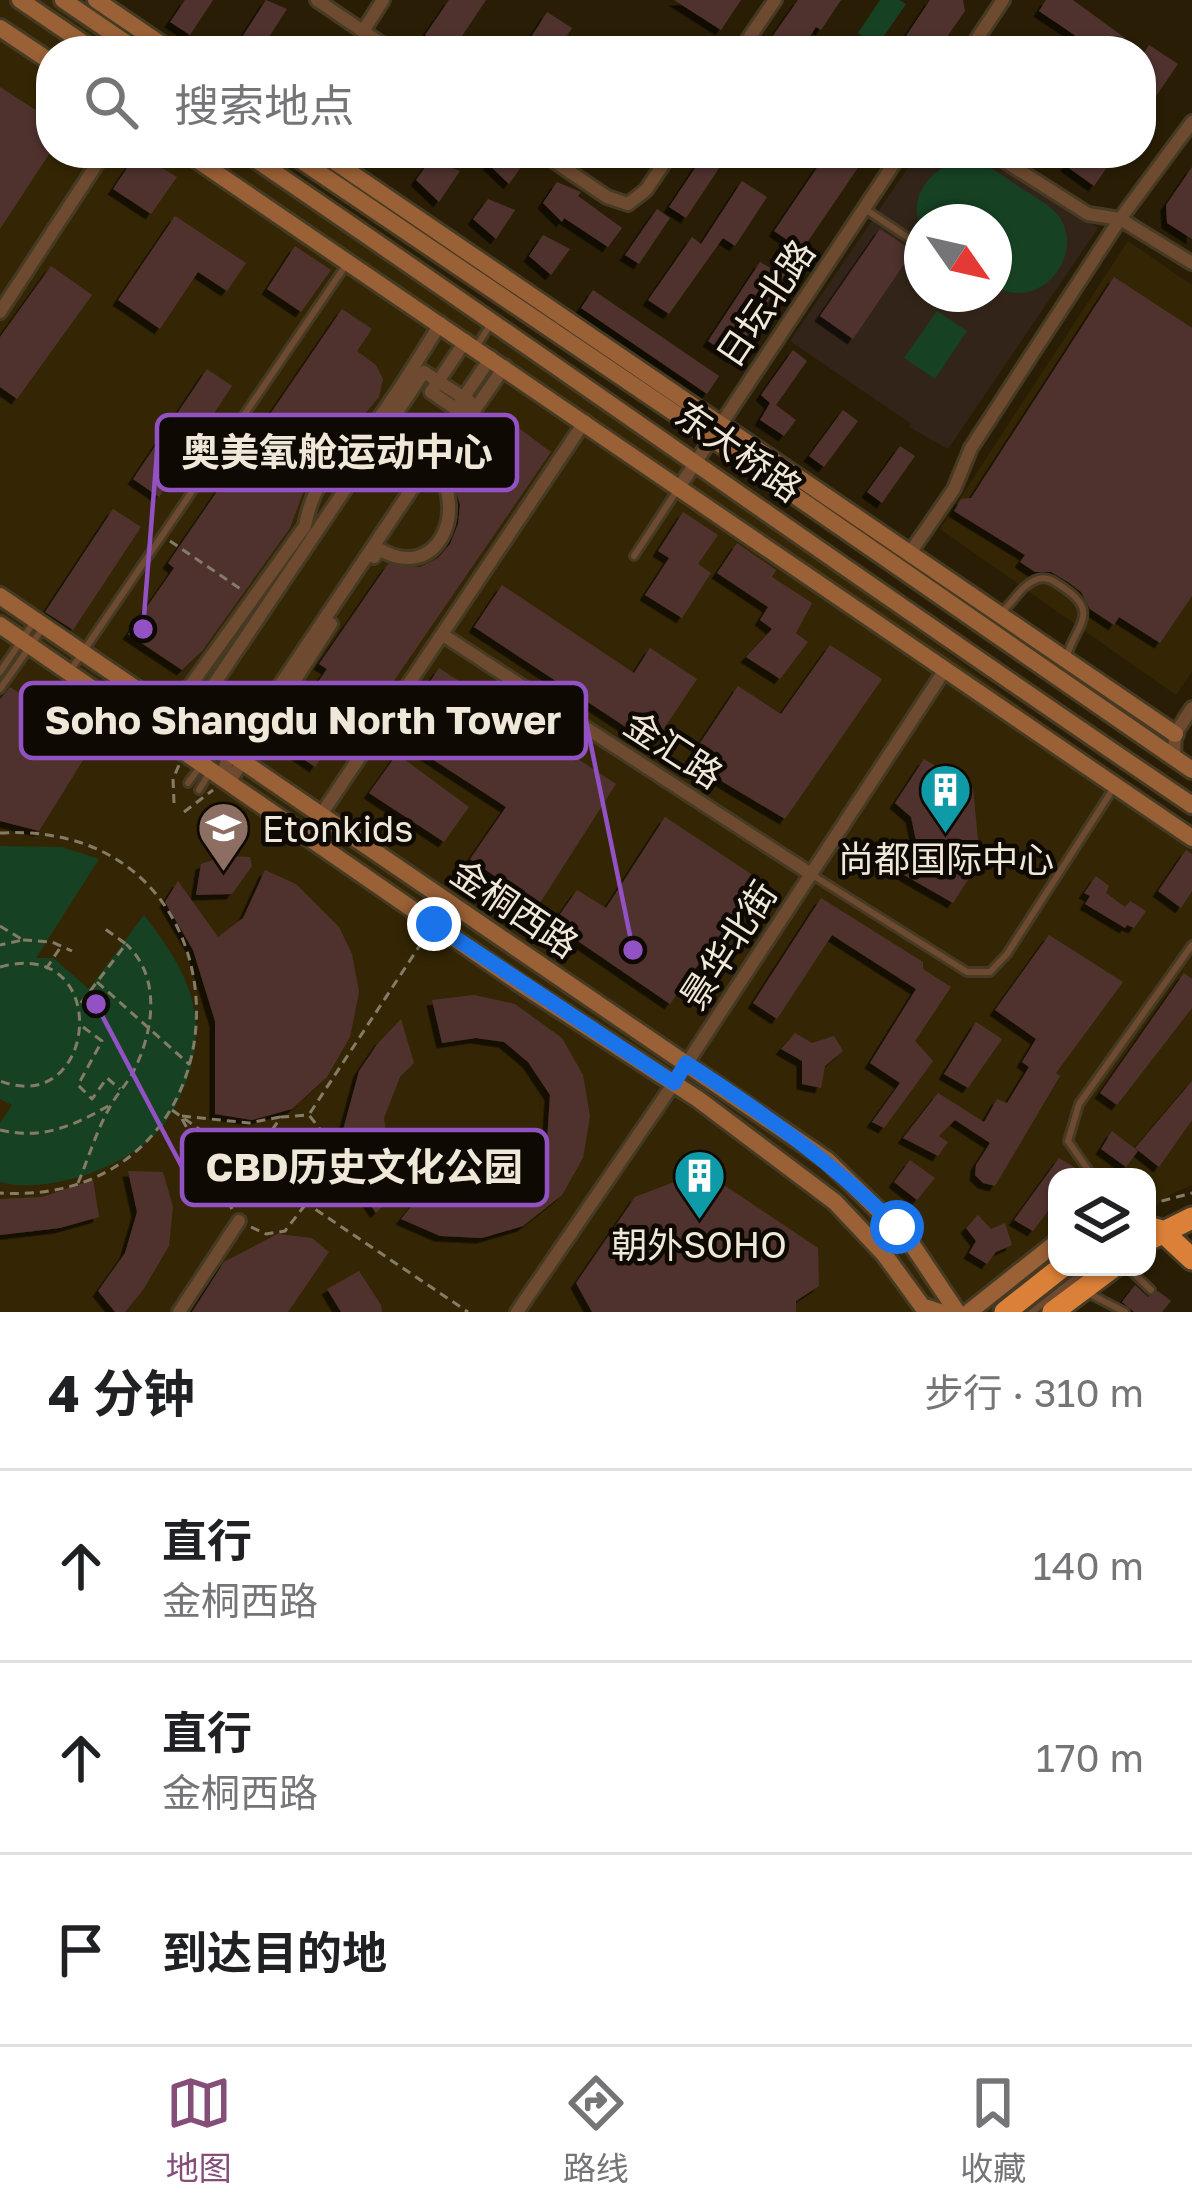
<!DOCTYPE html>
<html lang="zh">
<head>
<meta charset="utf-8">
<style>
  :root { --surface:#fff; --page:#f6f6f6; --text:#202124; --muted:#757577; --line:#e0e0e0; --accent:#844e79 }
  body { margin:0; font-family:"Golos Text","Noto Sans SC",sans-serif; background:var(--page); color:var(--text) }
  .controls { position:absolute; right:36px; bottom:36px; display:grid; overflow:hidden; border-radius:24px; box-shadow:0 3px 9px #0004 }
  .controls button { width:108px; height:108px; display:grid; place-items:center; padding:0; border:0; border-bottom:3px solid var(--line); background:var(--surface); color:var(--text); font:60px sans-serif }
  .compass { position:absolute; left:904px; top:204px; width:108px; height:108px; border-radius:50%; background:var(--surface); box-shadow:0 3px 9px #0004; rotate:124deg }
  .stop { position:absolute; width:36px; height:36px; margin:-27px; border:9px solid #1a73e8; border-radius:50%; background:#fff }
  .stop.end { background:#1a73e8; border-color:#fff; box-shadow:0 3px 12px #0008 }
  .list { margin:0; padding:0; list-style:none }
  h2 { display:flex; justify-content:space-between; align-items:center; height:156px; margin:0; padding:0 48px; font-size:51px }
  h2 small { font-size:39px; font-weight:400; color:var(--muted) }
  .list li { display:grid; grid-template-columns:78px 1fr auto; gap:36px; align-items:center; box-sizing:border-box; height:192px; padding:0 48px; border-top:3px solid var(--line) }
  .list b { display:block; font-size:45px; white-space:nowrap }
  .list p { margin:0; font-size:39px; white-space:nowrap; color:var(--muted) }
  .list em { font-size:39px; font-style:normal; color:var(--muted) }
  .icon { flex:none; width:66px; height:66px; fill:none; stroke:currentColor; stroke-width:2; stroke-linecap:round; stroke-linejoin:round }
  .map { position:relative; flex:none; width:1192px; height:1312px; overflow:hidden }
  .search { position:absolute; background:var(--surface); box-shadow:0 3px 9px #0004; left:36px; right:36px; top:36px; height:132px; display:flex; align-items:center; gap:30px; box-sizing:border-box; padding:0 42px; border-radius:48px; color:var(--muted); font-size:45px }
  .sheet { height:732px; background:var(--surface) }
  nav { display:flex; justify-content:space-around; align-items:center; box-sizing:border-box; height:168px; border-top:3px solid var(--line); background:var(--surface); font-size:33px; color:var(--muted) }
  nav a { display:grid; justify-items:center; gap:6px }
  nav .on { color:var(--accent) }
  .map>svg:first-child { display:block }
</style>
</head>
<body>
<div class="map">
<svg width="1192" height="1312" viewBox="0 0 1192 1312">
  <defs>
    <filter id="shadow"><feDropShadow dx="-5.5" dy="5.5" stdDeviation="0" flood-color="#0009"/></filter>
  </defs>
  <rect width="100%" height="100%" fill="#291e05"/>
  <path fill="#342604" d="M0,0h55l70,51h-74v102h213l928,679v353l-21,9 -24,19v-36h-90v90h21l-59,45h-1019z
    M1128,241l64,44v386l-16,24 -236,-166z"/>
  <path fill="#322418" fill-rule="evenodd" d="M918,153h70l110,75 -150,221 -39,-22 1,-4 -120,-82zM922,222h72v72h-72z"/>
  <path fill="#164223" d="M880,0h19l7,4 -29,42 -19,-13z
    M960,159c25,2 39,14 59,28 13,8 30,17 39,28 30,39 -20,100 -64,70v-63h-72v12c-15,-37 4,-61 38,-75z
    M937,311l30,20 -32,48 -31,-21z
    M0,846l62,1 37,12 -63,99h17l36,31 55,-74c23,31 45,60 51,99 5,36 -10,85 -34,114 -32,39 -113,67 -161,54v-59l12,-18 -12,-6z"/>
  <path fill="#4f332d" filter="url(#shadow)" d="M185,0h28l-23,35 -20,-13z
    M266,0l21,9 -27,42h-27z
    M449,0h37l-34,51 -27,-16z
    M674,0h67l-20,30z
    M798,0h43l-20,30 -5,-3 -16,24h-38z
    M930,0h33l2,11 -28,40h-41z
    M1046,0h27l52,38 -10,13h-17l-59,-40z
    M547,12l25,16 -15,23h-35z
    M1149,45l29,19 -37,54v-61z
    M0,87l51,33v31l-51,78z
    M137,153l40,24 -26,37 -38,-25z
    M496,153h35l-22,31 -21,-20z
    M705,153h24l-43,65 -17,-11z
    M827,153h41l-66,97 -28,-19z
    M1075,153h42l-23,33 -28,-20z
    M431,159l29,12 -21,31 -23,-22z
    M1192,167v72l-25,-16 -1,-18z
    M742,181l25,16 -32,49 -12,-8 -54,76 -21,-14 44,-63 9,7z
    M557,182l24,10 -3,4 44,32 -14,19 -44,-29 -2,4 -19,-19z
    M488,199l27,11 -19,29 -23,-20z
    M657,209l13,9 -31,46 -14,-9z
    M175,216l71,47 -19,28 -29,-19 -38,57 -42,-29z
    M880,229l33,22 -60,88 -33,-23z
    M543,235l27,14 -19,26 -22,-19z
    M295,246l36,24 -30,42 -34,-23z
    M760,262l14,8 3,-4 9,7 -53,85 -25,-17z
    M51,266l41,29 -75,104 -17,-12v-50z
    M1114,277l78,51v268l-32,47 -41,-26 -5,8 -24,-16 -9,-17 -13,-10 -17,-10h-16l-15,-10 5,-7 -71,-44 7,-12 10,-1z
    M593,290l126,86 -12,18 -126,-86z
    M342,309l30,20 -15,22 19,14 7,14 -4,18 -72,85 -17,46 -88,123 -20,19 -54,-36 46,-66 -6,-5z
    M793,350l14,11 -31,44 20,15 -12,16 -24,-16 10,-17 -9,-8z
    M207,369l25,17 -73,111 -26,-18z
    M843,410l15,11 -34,46 -15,-11z
    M493,424h20l38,28 -173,252 -13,-9 -50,72 -38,-26 50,-72 -8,-5 69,-100 32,3 18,-9 12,-14 8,-20 2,-19 -9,-31 32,-47z
    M900,446l15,10 -33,47 -15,-11z
    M113,509l28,18 -68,103 -28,-18z
    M683,512l35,23 -20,29 13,9 -29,45 -37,-23 24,-37 -11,-7z
    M737,543l39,27 -4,7 40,26 -16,30 12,9 -28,37 -34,-22 26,-28 -12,-9 8,-13 -51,-34z
    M502,585l132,88 16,-25 47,31 -44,66 -179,-118z
    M830,645l52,34 -97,140 -97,-58 50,-75 43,28z
    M439,668l177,116 -78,122 -68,-47 36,-52 -111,-72z
    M10,687l85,54 -56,90 -39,-10v-122z
    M397,754l72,53 -25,35 -75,-49z
    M924,759l49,29 7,73 -27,42 -49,-28 15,-20 -8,-38 -16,-14z
    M665,817l95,63 -57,89 -5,-4 -28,39 -117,-80 24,-34 29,18z
    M1186,850l6,4v37l-11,17 -23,-17z
    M225,856l25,1 2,9 -20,28 -36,1 5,-31z
    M265,870l31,14 43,43 13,27 7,38 -9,45 -23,40 -35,32 -40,11 -37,-6v-93l-22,-71 -28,-48 13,-21 40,56 25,-19z
    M1096,876l13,10 -3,7 19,14 5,-6 16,10 -12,17 -7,-3 -2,3 -40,-24 5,-8 -6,-3z
    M821,898l102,64v7l28,18 -36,54 18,20 -49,67 -12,-6 28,-39 -30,-20 46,-74 -84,-54 -55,84 -24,-16z
    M1049,935l74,47 -67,91 4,3 -65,110 -12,-3 -8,-8 1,-10 14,-22 -35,-23 -16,16 9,6 -10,14 -35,-18 35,-45 46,29 13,-23 10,4 22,-36 -7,-5 14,-23 -41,-29z
    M1184,973l8,6v29l-75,97 -17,-12z
    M474,995l41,9 47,34 21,37 7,41 -7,42 -21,37 -39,31 -41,12 -42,-2 -39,-17 27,-33 50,13 44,-19 25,-39 3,-46 -22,-33 -24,-20 -28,-4 -34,5 -10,-43z
    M401,1019l13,44 -14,14 -16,41 6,40 14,24 -28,31 -17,-25 -14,-37 -2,-21 16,-59 19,-28z
    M976,1022l26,17 -34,49 -24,-14z
    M795,1033l17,10 22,-7 9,15 -18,15 -4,22 -19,-4v-23l-21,-12z
    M1192,1081v39l-33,47 -24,-19z
    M1112,1131l26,20 -12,16 -25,-18z
    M1059,1158l20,12 -6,7h-16v22l-24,32 -19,-11z
    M910,1160l25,18 -18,22 -23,-18z
    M128,1171l35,1 10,35 -4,39 -26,44 -18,22h-10l-17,-21 27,-38 12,-41z
    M703,1171l115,77 1,38 -23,15v11h-204l-16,-29 59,-86z
    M93,1180l6,37 -39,11 -60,7v-36l42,-2z
    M978,1215l13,14 14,-6 7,22 -16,7 -9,12 -18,-11 7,-12 -10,-13z
    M277,1234l35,4 17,14 -41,60h-96l32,-50z
    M359,1271l22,34 1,7h-41l-14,-23z
    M1135,1285l13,12 10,-6 13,10 -9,11h-28l-12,-10z"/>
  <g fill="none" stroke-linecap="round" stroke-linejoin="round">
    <defs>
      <path id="lane" d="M865,209l57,38
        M476,347l14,-22
        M634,556l44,-67
        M1001,612c14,-10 19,-27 37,-33 10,-3 17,3 26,9 37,25 11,38 3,68
        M70,671l276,-406
        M0,672l33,-49
        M0,689l43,-61
        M188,783l11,-15
        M199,790l11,-18
        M814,876l153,96h23l17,-18 106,-165
        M1093,1177l-25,-36 11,-37 113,-159
        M1127,1267l24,23
        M1090,1294l35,18
        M1032,1312l58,-45"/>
      <path id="street" d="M317,0l75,51
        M363,31l20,-31
        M740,51l35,-51
        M969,51l34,-51
        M542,153l65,44 21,7 18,-14 25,-37
        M992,153l96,61 32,5 72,44
        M0,312l104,-159
        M466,340l-35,52 25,17 35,-52
        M424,372l46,30 -228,340 -46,-31z
        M471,415l34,-49
        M680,486l221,-333
        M910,553l44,-64 17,-41 149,-229 72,-97
        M374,557l5,-8c57,34 90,-36 57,-81l7,-11
        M443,635l368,239
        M175,707l130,-181c11,-58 36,-59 68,-100 25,-32 46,-69 68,-103
        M184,753l31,-48 30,20 -10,13 -14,41
        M1174,758l1,-24 17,-26
        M228,784l103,-160
        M306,837l279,-416
        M179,1312l60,-91
        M517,1312l157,-229 272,-415"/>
      <path id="secondary" d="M20,0l75,51
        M63,0l75,51
        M96,0l75,51
        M0,28l51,34
        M187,153l1005,685
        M246,153c317,215 628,438 946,652
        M290,153l420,284 482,333
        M322,153l853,581
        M0,596l827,564 82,80 48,72
        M0,625l518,357 180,117 137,103 49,52 38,52 18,6
        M969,1312l88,-70"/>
      <path id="highway" d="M1147,1227l15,4 30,28
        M1152,1238l40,-20
        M1005,1312l57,-45
        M1053,1312l60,-45"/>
    </defs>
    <use href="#lane" stroke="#453a23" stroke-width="12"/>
    <use href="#street" stroke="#453a23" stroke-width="18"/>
    <use href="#secondary" stroke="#453a23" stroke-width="22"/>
    <use href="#highway" stroke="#453a23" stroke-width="27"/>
    <path stroke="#857c67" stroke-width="3" stroke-dasharray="9 6" stroke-linecap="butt" d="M170,541l72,49
      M174,803l-1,-24 6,-14
      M184,812l29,-22
      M0,833c265,-15 259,376 0,360
      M0,926l23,14 -23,5
      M23,940l29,2 20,9
      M0,967c113,-32 99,152 0,114
      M46,969l14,-21
      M97,982l93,83
      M81,1003l45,-59 -21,-15
      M83,1027l19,14 -24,44 14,14 15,-21 13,11
      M172,1110l77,54 32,-47 28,-2 31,40 -34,48 162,109
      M310,1113l116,-177
      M182,1116l67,7 31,-6
      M182,1119l45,81
      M0,1130c43,10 73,-4 110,-25
      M78,1183c11,-26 19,-54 33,-78 6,-11 15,-20 21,-31 21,-39 31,-96 -6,-130
      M1147,1205l45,-12
      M232,1209l-4,-8 21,-36
      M251,1227l15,7 19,-3 20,-26"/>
    <use href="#lane" stroke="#6e4a30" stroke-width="6"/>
    <use href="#street" stroke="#6e4a30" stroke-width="12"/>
    <use href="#secondary" stroke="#9a6036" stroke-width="16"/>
    <use href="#highway" stroke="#da8039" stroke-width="21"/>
  </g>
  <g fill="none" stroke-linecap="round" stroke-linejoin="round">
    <path stroke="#1a73e8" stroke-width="15" d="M434,924l240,159 12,-20c76,49 147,100 211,164"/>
  </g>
  <defs>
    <symbol id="building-pin" viewBox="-11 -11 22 30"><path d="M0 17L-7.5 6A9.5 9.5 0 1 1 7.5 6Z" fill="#0f9aa8" stroke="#0e0902"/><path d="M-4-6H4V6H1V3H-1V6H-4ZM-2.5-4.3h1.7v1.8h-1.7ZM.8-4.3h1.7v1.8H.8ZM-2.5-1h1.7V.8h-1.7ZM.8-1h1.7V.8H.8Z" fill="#fff"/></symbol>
    <symbol id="school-pin" viewBox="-11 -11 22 30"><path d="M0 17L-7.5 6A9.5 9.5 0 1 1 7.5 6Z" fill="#8d6e63" stroke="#0e0902"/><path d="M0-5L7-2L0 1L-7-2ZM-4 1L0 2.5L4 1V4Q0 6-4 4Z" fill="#fff"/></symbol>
  </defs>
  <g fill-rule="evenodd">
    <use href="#building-pin" x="916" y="760" width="59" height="81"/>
    <use href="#school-pin" x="194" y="798" width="59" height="81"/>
    <use href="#building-pin" x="670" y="1146" width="59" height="81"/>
  </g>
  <g text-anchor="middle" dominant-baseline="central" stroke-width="9" stroke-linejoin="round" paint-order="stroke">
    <g font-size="36" fill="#efe8d9" stroke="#0e0902">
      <text transform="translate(765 303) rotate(-56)">日坛北路</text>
      <text transform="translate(739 451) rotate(35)">东大桥路</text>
      <text transform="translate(674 749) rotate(33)">金汇路</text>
      <text transform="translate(515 908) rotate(34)">金桐西路</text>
      <text transform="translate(728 945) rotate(-57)">景华北街</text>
    </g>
    <g font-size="36" fill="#efe8d9" stroke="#0e0902">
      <text x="262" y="828" text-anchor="start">Etonkids</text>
      <text x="946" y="858">尚都国际中心</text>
      <text x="699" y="1244">朝外SOHO</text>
    </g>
  </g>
  <path fill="none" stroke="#9252c4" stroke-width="4.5" d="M143 629L157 452M633 950L586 721M96 1004L182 1167"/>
  <g fill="#9252c4" stroke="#0e0902" stroke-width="4.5">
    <circle cx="143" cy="629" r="12"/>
    <circle cx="633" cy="950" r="12"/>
    <circle cx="96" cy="1004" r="12"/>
  </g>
  <g fill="#0e0902" stroke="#9252c4" stroke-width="4.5">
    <rect x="157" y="415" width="360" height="75" rx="12"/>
    <rect x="21" y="683" width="565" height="75" rx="12"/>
    <rect x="182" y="1130" width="365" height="75" rx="12"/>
  </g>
  <g font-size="39" text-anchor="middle" font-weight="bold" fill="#efe8d9">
    <text x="337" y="466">奥美氧舱运动中心</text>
    <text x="303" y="734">Soho Shangdu North Tower</text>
    <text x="364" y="1181">CBD历史文化公园</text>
  </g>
</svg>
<div class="controls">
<button><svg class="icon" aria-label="layers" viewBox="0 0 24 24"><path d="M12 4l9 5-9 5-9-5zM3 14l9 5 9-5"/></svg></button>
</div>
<svg class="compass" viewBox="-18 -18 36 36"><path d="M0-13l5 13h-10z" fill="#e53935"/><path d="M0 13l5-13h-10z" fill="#757577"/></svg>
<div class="stop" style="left:897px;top:1227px"></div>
<div class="stop end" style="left:434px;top:924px"></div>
<div class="search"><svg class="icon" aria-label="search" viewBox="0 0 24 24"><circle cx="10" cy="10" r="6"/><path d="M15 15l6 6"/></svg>搜索地点</div>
</div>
<section class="sheet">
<h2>4 分钟<small>步行 · 310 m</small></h2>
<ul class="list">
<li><svg class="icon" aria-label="ahead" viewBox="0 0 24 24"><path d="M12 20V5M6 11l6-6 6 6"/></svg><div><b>直行</b><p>金桐西路</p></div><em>140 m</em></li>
<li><svg class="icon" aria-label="ahead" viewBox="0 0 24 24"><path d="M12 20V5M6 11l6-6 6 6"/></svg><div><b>直行</b><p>金桐西路</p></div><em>170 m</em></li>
<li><svg class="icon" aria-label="arrive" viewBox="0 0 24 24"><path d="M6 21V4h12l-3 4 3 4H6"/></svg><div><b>到达目的地</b></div></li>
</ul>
</section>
<nav>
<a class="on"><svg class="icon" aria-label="map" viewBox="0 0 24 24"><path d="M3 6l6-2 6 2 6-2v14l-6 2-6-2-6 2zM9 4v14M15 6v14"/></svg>地图</a>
<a><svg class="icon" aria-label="directions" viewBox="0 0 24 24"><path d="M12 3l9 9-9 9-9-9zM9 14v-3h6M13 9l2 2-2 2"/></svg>路线</a>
<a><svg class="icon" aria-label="saved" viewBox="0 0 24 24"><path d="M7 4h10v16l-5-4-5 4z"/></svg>收藏</a>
</nav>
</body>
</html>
